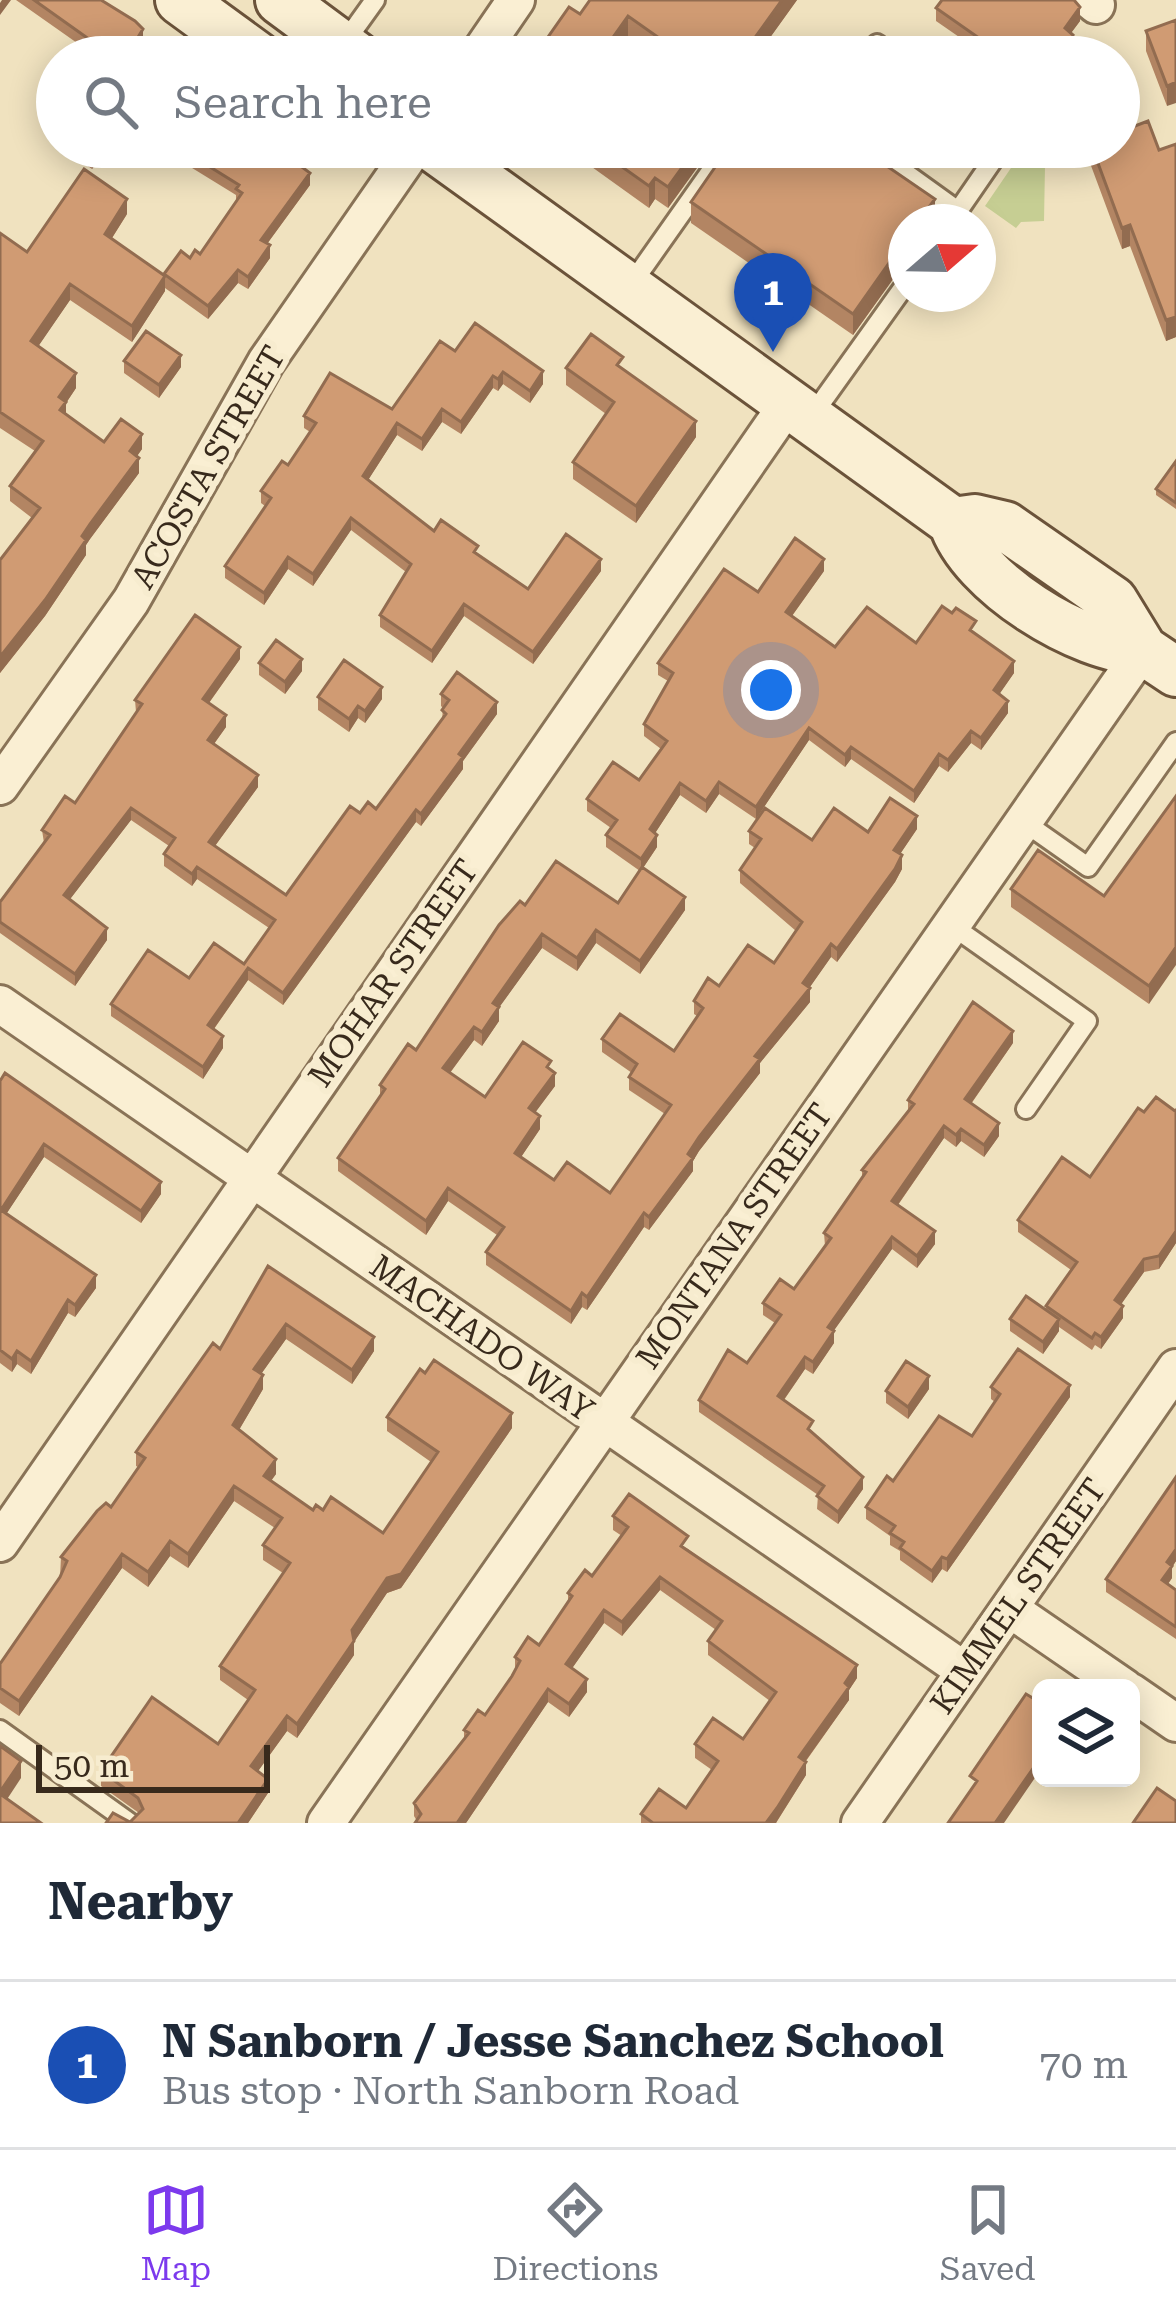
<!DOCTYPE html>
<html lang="en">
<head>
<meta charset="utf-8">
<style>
  :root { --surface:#fff; --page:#f6f6f7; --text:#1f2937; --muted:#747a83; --line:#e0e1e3; --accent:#7c3aed }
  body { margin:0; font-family:"Roboto Serif",serif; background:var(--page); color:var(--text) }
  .controls { position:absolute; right:36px; bottom:36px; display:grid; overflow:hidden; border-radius:18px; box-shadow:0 6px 30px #0003 }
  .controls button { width:108px; height:108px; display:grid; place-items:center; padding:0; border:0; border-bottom:3px solid var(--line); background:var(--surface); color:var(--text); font:60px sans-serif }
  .compass { position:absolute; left:888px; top:204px; width:108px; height:108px; border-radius:50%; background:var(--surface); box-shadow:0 6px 30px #0003; rotate:70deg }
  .scale { position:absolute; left:36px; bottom:30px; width:234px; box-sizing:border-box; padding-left:12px; border:6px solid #382a1c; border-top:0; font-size:33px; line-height:42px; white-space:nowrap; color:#382a1c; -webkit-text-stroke:9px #f7eccf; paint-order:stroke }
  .you { position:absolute; left:771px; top:690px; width:42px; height:42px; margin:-30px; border:9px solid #fff; border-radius:50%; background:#1a73e8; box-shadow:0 0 0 18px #1a73e833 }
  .badge { display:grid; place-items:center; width:78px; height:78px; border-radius:50%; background:var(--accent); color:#fff; font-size:39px; font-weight:700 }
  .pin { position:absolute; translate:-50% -99px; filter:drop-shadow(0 3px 6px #0008) }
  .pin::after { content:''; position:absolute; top:63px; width:42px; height:36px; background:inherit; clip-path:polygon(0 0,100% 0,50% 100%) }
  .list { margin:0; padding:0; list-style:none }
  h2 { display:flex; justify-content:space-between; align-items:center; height:156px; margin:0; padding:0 48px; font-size:51px }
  h2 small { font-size:39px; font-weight:400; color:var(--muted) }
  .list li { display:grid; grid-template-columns:78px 1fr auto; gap:36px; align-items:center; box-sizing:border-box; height:168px; padding:0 48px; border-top:3px solid var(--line) }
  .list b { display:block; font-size:45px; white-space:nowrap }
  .list p { margin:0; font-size:39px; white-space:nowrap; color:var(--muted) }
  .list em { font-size:39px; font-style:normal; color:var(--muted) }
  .icon { flex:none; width:66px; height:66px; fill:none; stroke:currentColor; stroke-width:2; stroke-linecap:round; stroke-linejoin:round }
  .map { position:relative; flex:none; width:1176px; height:1823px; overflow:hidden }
  .search { position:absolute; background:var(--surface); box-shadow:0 6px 30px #0003; left:36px; right:36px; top:36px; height:132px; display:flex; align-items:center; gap:30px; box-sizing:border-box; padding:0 42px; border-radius:66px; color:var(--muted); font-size:45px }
  .sheet { height:324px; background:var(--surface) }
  nav { display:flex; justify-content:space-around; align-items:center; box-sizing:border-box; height:168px; border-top:3px solid var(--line); background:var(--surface); font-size:33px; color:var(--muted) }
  nav a { display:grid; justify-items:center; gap:6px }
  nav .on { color:var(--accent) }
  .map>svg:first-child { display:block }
</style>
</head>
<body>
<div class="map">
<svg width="1176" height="1823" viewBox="0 0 1176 1823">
  <rect width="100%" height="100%" fill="#f0e2bf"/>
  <path fill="#c6ce93" d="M1022,152l23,14 -1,55 -23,1 -5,6 -31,-22z"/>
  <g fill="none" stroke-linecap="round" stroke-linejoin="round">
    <defs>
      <path id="lane" d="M342,46l33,-46
        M868,57l9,-13 17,13
        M869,147l89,64 -7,11
        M958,211l44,-64
        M630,286l98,-139
        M811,417l95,-133
        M1024,822l64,45 88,-125
        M951,925l136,96 -61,88
        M0,1730l130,93"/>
      <path id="street" d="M1090,0l6,5
        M477,57l39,-57
        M0,786l131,-185 135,-239 149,-215
        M0,1004l965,667
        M0,1543l787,-1138
        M1010,1609l115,79
        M1131,1692l45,31
        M326,1823l817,-1173
        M860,1823l316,-455"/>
      <path id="secondary" d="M180,0l78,57
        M280,0l77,57
        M433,147l520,375c19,60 128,128 190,128
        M953,522l22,-3 30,7 108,75 30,49 33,22"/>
    </defs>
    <use href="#lane" stroke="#897357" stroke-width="24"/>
    <use href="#street" stroke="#897357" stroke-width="42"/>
    <use href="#secondary" stroke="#6b533a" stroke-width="54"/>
    <use href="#lane" stroke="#faefd3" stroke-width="18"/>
    <use href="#street" stroke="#faefd3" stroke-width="36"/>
    <use href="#secondary" stroke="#faefd3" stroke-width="48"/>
  </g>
  <path fill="#b38563" d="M16,0h85l42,41 -3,5 3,11h-46z
    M590,0h207l-41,57h-100l-28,-20 -14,20h-80l46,-43z
    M936,8l144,13 -9,12 2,15 -6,9h-79l-52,-36z
    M1176,20l-9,86 -21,-55v-20z
    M1176,144v193l-10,4 -36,-95 -8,3 -32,-86v-16l69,3z
    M68,147h40l-16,22 -24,-17z
    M158,147h117l35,38 -43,59 3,14 -22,31 -10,-6 -30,36 -43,-31v3l-33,51 -62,-42 -32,46 38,42 -10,15v12l38,27 38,7 -5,7 2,17 -49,66 -4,6v10l-41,61 -45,57v-113l32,-42 -22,-17v-15l25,-35 -35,-23v-195l27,19 100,-38 -15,24 52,37 26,-17 10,-4 36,-53v-6z
    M564,147h148l-44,61 -13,-9 -6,9z
    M691,202l244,18 -29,2v39l-53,74 -162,-112z
    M455,351l88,33 -13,19 -27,-19 -5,7 -5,-3 -32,46 -19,-12 -20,29 -25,-16 -29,45 66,51 44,24 50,34 73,-18 -68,93 -69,-48 -32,47 -52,-36v-12l26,-43 -55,-42 -38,56 -25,-17 -24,36 -39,-27v-12l40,-60 -4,-3v-12l27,-26 22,-33 -6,-4v-12l88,-7z
    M124,361l57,6 -22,31 -35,-25z
    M566,368l57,1 73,68 -60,86 -63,-44v-17l33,-48 -40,-29z
    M1176,461v48l-20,-14v-6z
    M824,571l-32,45 43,31 81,-4 59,-9 39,39 -15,21 9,19 -27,37 -10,-7 -23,29 -9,-6 -25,37 -63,-44 -6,8 -36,-27 -53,79 -37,-25 -13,19 -26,-18 -25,38 2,14 -14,21 42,42 -45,64 -44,-31 -19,28 -35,-23 -43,59v14l-17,25 -8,-6 -24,33 35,24 66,-27 4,16 -20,26 5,17 -19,28 33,23 56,13 55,-79 -36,-24v-13l3,-4 -30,-21v-13l72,12 23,-35 -3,-2v-13l25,-15 55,-23 22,-32 -56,-48v-13l15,-22 -6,-4v-13l63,9 56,-8 49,-3 -17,25 2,15 -7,13 -58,80 -6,-5 -22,31 1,14 -50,61v10l-61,78 -6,10v10l-44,59 -5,-3 -57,83 -5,-3 -11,17 -85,-59v-13l11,-17 -49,-34 -22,34 -88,-64v-13l42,-61v-12l36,-35 109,-145 93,-2 22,-32 -34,-24v-12l5,-7 -24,-17v-12l52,-19 22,-31 -17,-13v-12l24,-43 -10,-6v-12l100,-71z
    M240,659l-31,44 17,24 -12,17 44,43 -43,59 71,49 74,-82 16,-4 66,-89 1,-12 -2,-2v-12l56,20 -34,47v8l-42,57 -5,-4 -133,183 -35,-25 -34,49 9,19 -20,31 -92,-63v-12l78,-26 55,-14 25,-36 -72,-49 -5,7 -28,-20v-12l5,-8 -38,-26 -61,79 37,41 -32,46 -75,-53v-31l44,-59 -2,-13 33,-27 61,-91 -1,-12z
    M259,663l43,8 -17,23 -26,-19z
    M318,697l64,2 -17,24 -7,-5 -9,14 -31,-22z
    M1176,796l-27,208 -138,-97v-18l93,7z
    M1013,1043l-42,61 28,32 -15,21 -23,-16 -5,6 -12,-9 -46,67 37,39 -18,24 -25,-19 -59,82 1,12 -21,31 -8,-5 -21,31 79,89 -25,35 -21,-15 1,-14 -119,-83v-12l48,-37 28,-40 -12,-8v-12l31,-14 31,-43 -1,-13 38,-55v-8l46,-58v-12z
    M0,1081l161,113 -20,29 -97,-66 -38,57 90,74 -21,29 -7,-4 -37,61 -14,-10 -5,8 -12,-9z
    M1176,1110v133l-17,26 -15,3 -23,32 2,14 -22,31 -6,-4 -3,5 -33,-23v4l-16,23 -33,-23v-12l36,-9v-4l25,-36 -53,-38v-12l72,-43 54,-65z
    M268,1266l106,85 -22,33 -66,-45 -25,35 2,15 -24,41 37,44 -5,7 42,29h10l60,23 48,-71 -44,-31v-14l125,11 -111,160 -14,5 -33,49v13l-57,83 -10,-7 -29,40 10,22 -20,30h-142l24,-1 9,-9 -38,-27v-15l117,-27 30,-44 -28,-20v-14l63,-93 -20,-13v-15l12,-17 -41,-27 -46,67 -18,-12 -22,31 -26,-19 -103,148 -19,-13v-39l60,-87 1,-20 50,-50 27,-40 -2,-1v-14l84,-103z
    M991,1387l79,10 -123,175 -5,-3 -10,14 -32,-23v-9l-10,-6v-9l-24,-17v-12l27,-26 79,-45 23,-34 -4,-3z
    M929,1389l-21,30 -22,-16v-12z
    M1176,1477v84l-4,6v11l-4,6 8,6v49l-70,-47v-13z
    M613,1516l75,33 169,129 -8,12v10l-43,61v14l-30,48h-135v-9l45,-6 26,-38 -17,-12v-14l48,-5 27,-38 -62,-46v-14l8,-11 -56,-40 -38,46 -18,-13 -32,45 15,24 -18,25 -21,-15 -82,121h-51l2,-2 -3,-5v-13l50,-65v-8l21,-15 30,-45v-13l24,-12 29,-43v-9l24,-17 30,-40 -9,-6z"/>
  <path fill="#926c50" d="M2,0h9l-11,15v-12z
    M782,0h15l-41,57h-15z
    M1080,7v14l-15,20v-13z
    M628,16v21l-14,20h-15z
    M143,29v12l-8,13v-12z
    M1073,35v13l-6,9h-9z
    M1176,82v21l-9,3v-20z
    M99,147h9l-16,22v-12z
    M697,147h15l-44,61v-21z
    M310,173v12l-49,67v-12z
    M655,178v21l-6,9v-22z
    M127,199v15l-22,35v-15z
    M935,199v21l-1,2h-16z
    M1130,225v21l-8,3v-21z
    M906,239v22l-53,74v-21z
    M270,245v13l-22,31v-12z
    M238,270v13l-30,36v-13z
    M165,276v15l-33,51v-16z
    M70,284v16l-39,57v-16z
    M1176,317v20l-10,4v-21z
    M181,355v12l-22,31v-13z
    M543,371v13l-13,19v-12z
    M503,372v12l-5,7v-12z
    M76,373v15l-10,15v15l-6,8 -1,-29z
    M493,376v12l-32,46v-12z
    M442,409v13l-20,29v-12z
    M696,421v16l-60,86v-17z
    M397,423v12l-34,53v-12z
    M142,434v15l-12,17v-15z
    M139,458v15l-49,66 -4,6v10l-41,61 -45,57v-16l90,-133z
    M351,518v12l-38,56v-12z
    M288,557v12l-24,36v-12z
    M601,559v12l-68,93v-12z
    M824,559v12l-38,53v-12z
    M464,604v12l-32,47v-12z
    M240,647v12l-37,52v-12z
    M302,659v12l-17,23v-12z
    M1014,661v12l-20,29v-12z
    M382,687v12l-17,24v-12z
    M1008,701v12l-27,37v-12z
    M497,702v12l-34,47v8l-42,57v-12l38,-60z
    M358,706v12l-9,14v-13z
    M226,715v12l-18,25v-12z
    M809,728v12l-53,79v-12z
    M971,731v12l-23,29v-12z
    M851,747v12l-6,8v-12z
    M939,754v12l-25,37v-12z
    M258,775v12l-49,67v-12z
    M719,782v12l-13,19v-12z
    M680,783v12l-30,46v-12z
    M131,808v12l-67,87v-12z
    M416,810v12l-133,183v-12z
    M917,816v13l-23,34v-13z
    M657,835v12l-16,24v-12z
    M902,855v14l-7,13 -58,80v-13z
    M197,867v12l-5,7v-12z
    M685,897v13l-45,64v-13z
    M107,928v12l-32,46v-12z
    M596,930v13l-19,28v-13z
    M542,934v14l-49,68v-13z
    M831,944v13l-28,40v-14z
    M1176,947v18l-27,39v-18z
    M248,968v12l-40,57v-12z
    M810,988v14l-50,61v10l-61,78 -6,10v10l-44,59v-13l39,-63 67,-98z
    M499,1007v14l-17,25v-14z
    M474,1027v13l-31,42v-14z
    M1013,1031v12l-48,69v-13z
    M223,1036v12l-20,31v-12z
    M555,1073v13l-26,35v-13z
    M540,1116v13l-25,37v-13z
    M999,1123v13l-15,21v-12z
    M944,1126v12l-52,75v-12z
    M961,1129v12l-5,6v-12z
    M44,1144v13l-43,65v-12z
    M161,1182v12l-20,29v-12z
    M448,1188v13l-22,34v-14z
    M644,1213v14l-57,83v-13z
    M935,1231v13l-18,24v-12z
    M1176,1231v12l-17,26v-13z
    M892,1237v12l-64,90v-12z
    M1144,1259v13l-29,41v-13z
    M96,1275v13l-21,29v-12z
    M582,1293v14l-11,17v-13z
    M68,1300v13l-37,61v-13z
    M1123,1306v12l-22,31v-12z
    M1059,1319v12l-16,23v-12z
    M286,1324v15l-32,45v-15z
    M834,1331v12l-21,31v-12z
    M374,1337v14l-22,33v-14z
    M17,1351v13l-5,8v-13z
    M805,1357v12l-27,39v-12z
    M263,1375v14l-30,51v-15z
    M929,1376v13l-21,30v-12z
    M1070,1385v12l-123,175v-13z
    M512,1413v15l-111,160 -14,5 -33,49v13l-57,83v-14l55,-94 35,-52z
    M276,1459v15l-12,16v-14z
    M863,1477v12l-25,35v-12z
    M234,1486v15l-46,67v-14z
    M170,1541v15l-22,31v-15z
    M1176,1549v12l-4,6v11l-10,14v-12l5,-18z
    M122,1554v14l-103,148v-15z
    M942,1557v12l-10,14v-12z
    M660,1577v13l-38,46v-14z
    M604,1610v13l-38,54v-13z
    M857,1665v13l-8,12v10l-50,70v-13z
    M587,1679v13l-18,25v-13z
    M548,1689v13l-82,121h-9z
    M287,1716v15l-36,50v-15z
    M1041,1757v12l-37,54h-9z
    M21,1761v17l-21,32v-18z
    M806,1762v13l-29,46 -1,2h-10z
    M268,1779v14l-20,30h-10z"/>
  <path fill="#d09b73" stroke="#926c50" stroke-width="3" d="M34,0h67l34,21 8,8 -8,13 8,6 -6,9h-33l3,-5z
    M590,0h192l-41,57h-55l-58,-41 -29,41h-65l35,-50 11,7z
    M942,0h132l6,7 -15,21 8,7 -15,22h-20l-7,-5 -3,5h-22l-70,-49z
    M1176,20v62l-9,4 -21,-55z
    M1148,121l11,29 17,-6v173l-10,3 -36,-95 -8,3 -30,-81h27v-15z
    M78,147h21l-7,10z
    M178,147h97l35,26 -49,67 9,5 -22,32 -10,-7 -30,36 -44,-32 17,-23 9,7 5,-8 5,4 42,-61 -6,-4 3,-4z
    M594,147h103l-29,40 -13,-9 -6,8z
    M729,147h130l76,52 -17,23h-12v17l-53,75 -162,-112z
    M84,169l43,30 -22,35 60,42 -33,50 -62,-42 -39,57 45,32 -17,24 7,5 -6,8 44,32 17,-23 21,15 -12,17 9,7 -49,66 -8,12 4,4 -41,60 -45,57v-97l40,-52 -30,-22 33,-45 -43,-29v-179l27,19z
    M475,323l68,48 -13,20 -27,-19 -5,7 -5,-3 -32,46 -19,-13 -20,30 -25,-16 -34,53 71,55 7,-11 37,26 -4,6 54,37 38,-55 35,25 -68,93 -69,-48 -32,47 -52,-36 31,-51 -60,-46 -38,56 -25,-17 -24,36 -39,-27 46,-68 -10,-7 21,-30 6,4 28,-42 -12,-7 26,-43 62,36 48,-68 15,10z
    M146,331l35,24 -22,30 -35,-24z
    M591,334l32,23 -6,8 79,56 -60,85 -63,-44 41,-60 -48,-34z
    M1176,461v42l-20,-14z
    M795,538l29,21 -38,53 49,35 32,-40 49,36 26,-37 10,7 4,-5 20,13 -6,9 44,31 -20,29 14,11 -27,37 -10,-7 -23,29 -9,-6 -25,37 -63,-44 -6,8 -36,-27 -53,79 -37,-25 -13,19 -26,-18 -30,46 7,6 -16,24 -35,-24 11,-15 -30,-21 26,-37 26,18 28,-39 -23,-17 29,-51 -15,-10 66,-94 34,23z
    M195,615l45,32 -37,52 23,16 -18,25 50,35 -49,67 77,53 64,-89 10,7 8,-11 8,7 70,-95 -4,-4 7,-10 -8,-6 16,-22 40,30 -38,52 4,3 -42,57 -5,-4 -133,183 -35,-25 -40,57 15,11 -20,31 -92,-63 37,-54 41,28 25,-35 30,21 31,-44 -78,-53 -5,7 -28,-20 11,-16 -44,-30 -67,87 43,33 -32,46 -75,-52v-20l50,-67 -8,-5 23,-34 10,7 67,-99 -7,-4z
    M276,640l26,19 -17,23 -26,-19z
    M344,660l38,27 -17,24 -7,-5 -9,13 -31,-22z
    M1176,796v151l-27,39 -138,-97 27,-39 66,46z
    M890,798l27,18 -23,34 8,5 -7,14 -58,80 -6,-5 -28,39 7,5 -55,68 5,3 -61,78 -11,17 5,4 -44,59 -5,-4 -57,84 -5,-4 -11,18 -85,-59 18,-25 -56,-39 -22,33 -88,-63 47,-69 -5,-4 28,-41 8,6 83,-125 21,-24 5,4 31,-44 62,42 24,-36 43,30 -45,64 -44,-31 -19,28 -35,-24 -49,69 6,4 -17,25 -8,-5 -31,41 42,29 38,-55 28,19 -4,6 8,6 -26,35 11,8 -25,37 39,27 13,-18 43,31 61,-88 -42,-28 8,-13 -35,-25 18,-25 54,37 29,-43 -9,-7 14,-23 11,8 29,-41 26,18 28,-41 -62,-52 21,-31 -12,-8 16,-23 47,32 22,-32 34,24z
    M973,1002l40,29 -48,68 34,24 -15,22 -23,-16 -5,6 -12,-9 -52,75 43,30 -18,25 -25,-19 -64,90 6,4 -21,31 -8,-5 -27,39 35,25 -5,8 55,48 -25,35 -21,-16 7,-10 -125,-86 29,-50 19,13 34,-48 -18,-12 17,-24 14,10 37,-51 -7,-5 42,-61 -4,-2 52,-66 -6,-4z
    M5,1073l156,109 -20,29 -97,-67 -43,66 95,65 -21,30 -7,-5 -37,61 -14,-10 -5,8 -12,-9v-269z
    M1156,1097l19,14 1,-1v121l-17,25 -15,3 -29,41 8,6 -22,31 -6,-4 -3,5 -46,-32 31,-44 -59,-42 44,-63 28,20 48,-69 6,4z
    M268,1266l106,71 -22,33 -66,-46 -32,45 9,6 -30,50 43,34 -12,17 49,34 3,-5 7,5 8,-13 52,36 55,-81 -51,-35 33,-48 5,4 9,-13 78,53 -111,161 -14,4 -35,52 2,11 -57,83 -10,-8 -36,50 17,13 -30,44h-132l7,-10 17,9 13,-13 -5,-11 -37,-27 51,-74 66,47 37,-54 -35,-24 70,-103 -27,-18 19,-27 -48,-32 -46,68 -18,-13 -22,31 -26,-18 -103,147 -19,-13v-24l60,-87 7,-16 -6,-4 36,-46 9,-8 5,4 34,-49 -9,-6 77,-109 7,6z
    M1026,1296l33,23 -16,23 -33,-23z
    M1018,1349l52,36 -123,174 -5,-2 -10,14 -32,-23 4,-6 -14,-9 5,-7 -29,-19 21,-31 6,5 46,-65 33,20 28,-42 -9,-7z
    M906,1361l23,15 -21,31 -22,-16z
    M1176,1477v72l-9,13 5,4 -10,14 14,10v37l-70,-48z
    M629,1494l59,42 -7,10 176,119 -12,18 4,4 -50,70 7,5 -29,46 -11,15h-113l-12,-9 18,-25 27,19 32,-47 -23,-17 18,-26 30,21 33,-47 -68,-51 14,-20 -62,-44 -38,45 -18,-12 -38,54 21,15 -18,25 -21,-15 -91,134h-42l6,-9 -7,-11 55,-70 -5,-3 14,-20 7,5 27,-39 8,-15 -5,-4 13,-20 11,8 33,-49 -4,-3 17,-23 7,6 36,-49 -15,-11z
    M1026,1694l15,9v54l-46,66h-47l29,-42 -7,-5z
    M0,1746l21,15 -21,31z
    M1157,1788l19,13v22h-43z
    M0,1794l41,29h-41z"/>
  <g text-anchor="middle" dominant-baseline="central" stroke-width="12" stroke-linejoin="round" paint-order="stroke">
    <g font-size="33" fill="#382a1c" stroke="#f7eccf">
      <text transform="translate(208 467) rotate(-60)">ACOSTA STREET</text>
      <text transform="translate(393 973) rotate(-55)">MOHAR STREET</text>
      <text transform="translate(734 1236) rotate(-55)">MONTANA STREET</text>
      <text transform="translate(482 1338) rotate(35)">MACHADO WAY</text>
      <text transform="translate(1018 1596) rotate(-55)">KIMMEL STREET</text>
    </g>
  </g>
</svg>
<div class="controls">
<button><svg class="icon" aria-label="layers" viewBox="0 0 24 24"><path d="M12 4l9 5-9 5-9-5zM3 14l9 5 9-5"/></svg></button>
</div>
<svg class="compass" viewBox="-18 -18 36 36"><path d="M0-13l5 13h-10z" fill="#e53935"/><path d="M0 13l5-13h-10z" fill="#747a83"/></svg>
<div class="scale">50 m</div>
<div class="you"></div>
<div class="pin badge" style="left:773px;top:352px;background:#1a4fb4">1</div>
<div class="search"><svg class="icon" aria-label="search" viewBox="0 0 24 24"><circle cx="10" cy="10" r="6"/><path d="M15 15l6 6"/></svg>Search here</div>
</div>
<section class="sheet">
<h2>Nearby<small></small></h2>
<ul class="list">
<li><span class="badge" style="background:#1a4fb4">1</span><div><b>N Sanborn / Jesse Sanchez School</b><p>Bus stop · North Sanborn Road</p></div><em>70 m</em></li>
</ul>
</section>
<nav>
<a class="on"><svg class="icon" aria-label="map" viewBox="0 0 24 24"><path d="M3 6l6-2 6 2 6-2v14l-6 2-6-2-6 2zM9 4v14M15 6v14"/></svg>Map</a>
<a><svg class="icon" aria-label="directions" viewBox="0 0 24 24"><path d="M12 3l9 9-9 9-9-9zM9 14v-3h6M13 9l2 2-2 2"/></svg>Directions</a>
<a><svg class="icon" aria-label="saved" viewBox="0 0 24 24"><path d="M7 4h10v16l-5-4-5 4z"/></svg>Saved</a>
</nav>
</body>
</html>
